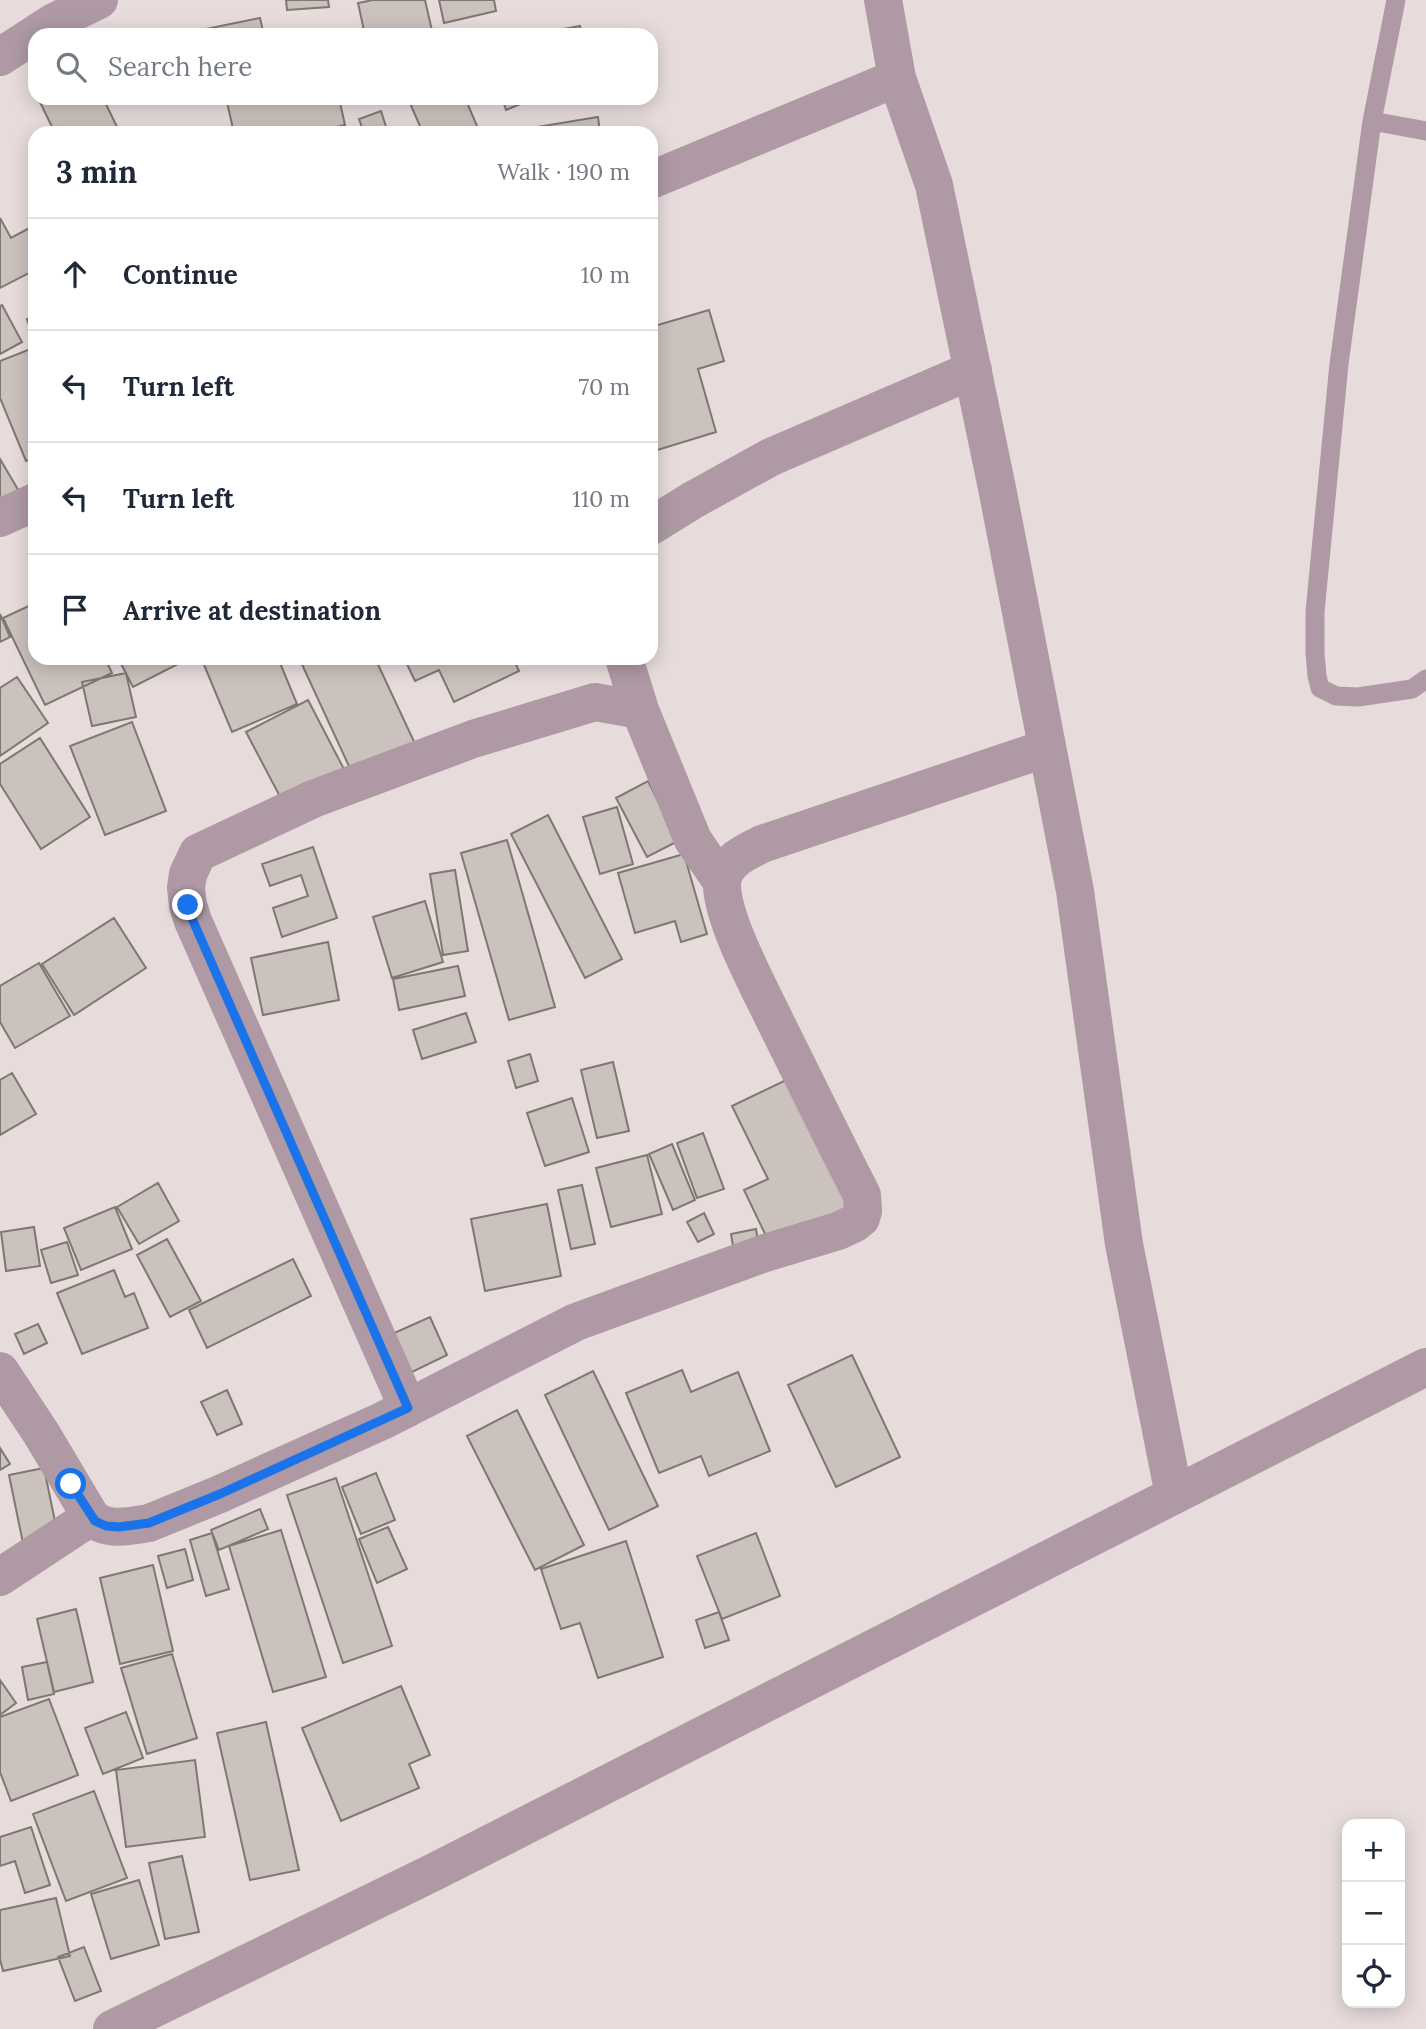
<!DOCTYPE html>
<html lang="en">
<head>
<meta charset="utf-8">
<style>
  :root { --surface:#fff; --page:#f2f2f3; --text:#1f2937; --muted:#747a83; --line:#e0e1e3 }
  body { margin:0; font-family:Lora,serif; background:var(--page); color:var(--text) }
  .controls { position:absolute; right:21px; bottom:21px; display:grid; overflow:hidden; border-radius:14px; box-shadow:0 4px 18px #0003 }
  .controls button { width:63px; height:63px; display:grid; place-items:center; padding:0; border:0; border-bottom:2px solid var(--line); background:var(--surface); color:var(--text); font:35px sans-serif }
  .stop { position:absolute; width:21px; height:21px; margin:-16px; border:5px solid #1a73e8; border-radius:50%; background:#fff }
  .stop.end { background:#1a73e8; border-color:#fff; box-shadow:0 2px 7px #0008 }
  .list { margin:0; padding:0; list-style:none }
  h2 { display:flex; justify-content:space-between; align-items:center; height:91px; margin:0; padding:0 28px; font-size:30px }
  h2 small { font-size:23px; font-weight:400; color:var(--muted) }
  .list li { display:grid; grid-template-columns:46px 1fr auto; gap:21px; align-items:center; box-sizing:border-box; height:112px; padding:0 28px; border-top:2px solid var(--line) }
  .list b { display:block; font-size:26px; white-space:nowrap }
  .list em { font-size:23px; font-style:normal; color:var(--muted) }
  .icon { flex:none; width:38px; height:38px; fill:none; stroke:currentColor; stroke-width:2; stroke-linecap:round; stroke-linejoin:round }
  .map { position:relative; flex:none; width:1426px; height:2029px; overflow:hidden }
  .search { position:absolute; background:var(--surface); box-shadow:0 4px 18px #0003; left:28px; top:28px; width:630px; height:77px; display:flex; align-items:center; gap:18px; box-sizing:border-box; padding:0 24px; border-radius:21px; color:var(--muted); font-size:26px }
  .panel { position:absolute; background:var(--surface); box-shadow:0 4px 18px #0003; left:28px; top:126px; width:630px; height:539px; border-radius:21px }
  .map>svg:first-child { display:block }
</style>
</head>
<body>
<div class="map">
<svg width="1426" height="2029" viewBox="0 0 1426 2029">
  <rect width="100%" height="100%" fill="#e7dcdb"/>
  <path fill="#cbc2bd" stroke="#7f7772" stroke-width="2" d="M286,0h42l1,7 -42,3z
    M286,0h42l1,7 -42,3z
    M373,0h52l8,35h-68l-7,-32z
    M373,0h52l8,35h-68l-7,-32z
    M439,0h55l2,11 -52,12z
    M439,0h55l2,11 -52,12z
    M260,18l4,17h-56l-2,-6z
    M260,18l4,17h-56l-2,-6z
    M580,26l2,9h-34l-1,-3z
    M580,26l2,9h-34l-1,-3z
    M38,98h65l17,35h-65z
    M38,98h65l17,35h-65z
    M226,98h113l6,27 -35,8h-76z
    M226,98h113l6,27 -35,8h-76z
    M417,98h48l15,35h-57l-14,-32z
    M417,98h48l15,35h-57l-14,-32z
    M502,98h33l-29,12z
    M502,98h33l-29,12z
    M381,111l7,22h-24l-5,-14z
    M381,111l7,22h-24l-5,-14z
    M598,117l2,16h-68l-1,-5z
    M598,117l2,16h-68l-1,-5z
    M0,218l11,20 24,-13v45l-35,18z
    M0,218l11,20 24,-13v45l-35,18z
    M2,305l20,37 -22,12v-48z
    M2,305l20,37 -22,12v-48z
    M709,310l15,51 -26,8 18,63 -65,20v-125z
    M709,310l15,51 -26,8 18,63 -65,20v-125z
    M35,316v28l-8,-25z
    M35,316v28l-8,-25z
    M33,348l2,4v105l-9,4 -26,-63v-37z
    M33,348l2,4v105l-9,4 -26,-63v-37z
    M0,459l23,39 -23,9z
    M0,459l23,39 -23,9z
    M35,603v55h70l7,15 -67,32 -42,-87z
    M35,603v55h70l7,15 -67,32 -42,-87z
    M0,614l10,23 -10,5z
    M0,614l10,23 -10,5z
    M118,658h63l1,4 -49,25z
    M118,658h63l1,4 -49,25z
    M208,658h70l19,46 -65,28 -30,-72z
    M208,658h70l19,46 -65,28 -30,-72z
    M299,658h76l42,90 -63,29z
    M299,658h76l42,90 -63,29z
    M404,658h109l6,13 -65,31 -15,-32 -24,11z
    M404,658h109l6,13 -65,31 -15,-32 -24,11z
    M126,673l10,44 -44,9 -10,-44z
    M126,673l10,44 -44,9 -10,-44z
    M17,677l31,46 -48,33v-68z
    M17,677l31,46 -48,33v-68z
    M308,700l39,75 -61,33 -40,-76z
    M308,700l39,75 -61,33 -40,-76z
    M132,722l34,89 -61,24 -35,-89z
    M132,722l34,89 -61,24 -35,-89z
    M40,738l50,79 -49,32 -41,-65v-20z
    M40,738l50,79 -49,32 -41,-65v-20z
    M648,781l30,60 -31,16 -31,-59z
    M648,781l30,60 -31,16 -31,-59z
    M617,807l16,57 -33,10 -17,-57z
    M617,807l16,57 -33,10 -17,-57z
    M548,815l74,144 -37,19 -74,-144z
    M548,815l74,144 -37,19 -74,-144z
    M507,840l48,167 -46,13 -48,-167z
    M507,840l48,167 -46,13 -48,-167z
    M313,847l24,71 -55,19 -9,-29 35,-12 -7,-21 -31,11 -8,-22z
    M313,847l24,71 -55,19 -9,-29 35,-12 -7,-21 -31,11 -8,-22z
    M684,854l23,80 -26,8 -6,-21 -40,12 -17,-60z
    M684,854l23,80 -26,8 -6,-21 -40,12 -17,-60z
    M455,870l13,81 -25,4 -13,-81z
    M455,870l13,81 -25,4 -13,-81z
    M425,901l18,61 -51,16 -19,-61z
    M425,901l18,61 -51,16 -19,-61z
    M114,918l32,50 -72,47 -32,-51z
    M114,918l32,50 -72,47 -32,-51z
    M328,942l11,58 -76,15 -12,-57z
    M328,942l11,58 -76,15 -12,-57z
    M39,963l31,53 -55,32 -15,-26v-36z
    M39,963l31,53 -55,32 -15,-26v-36z
    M458,966l7,30 -66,14 -6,-31z
    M458,966l7,30 -66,14 -6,-31z
    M466,1013l10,29 -54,17 -9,-29z
    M466,1013l10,29 -54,17 -9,-29z
    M530,1054l8,27 -22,7 -8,-27z
    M530,1054l8,27 -22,7 -8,-27z
    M613,1062l16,69 -32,7 -16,-68z
    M613,1062l16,69 -32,7 -16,-68z
    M12,1073l24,41 -36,21v-55z
    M12,1073l24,41 -36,21v-55z
    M786,1080l67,137 -86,21 -23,-48 24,-11 -36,-73z
    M786,1080l67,137 -86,21 -23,-48 24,-11 -36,-73z
    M572,1098l17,54 -44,14 -18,-53z
    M572,1098l17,54 -44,14 -18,-53z
    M703,1133l21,56 -27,9 -20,-55z
    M703,1133l21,56 -27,9 -20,-55z
    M672,1144l23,56 -22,10 -24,-56z
    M672,1144l23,56 -22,10 -24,-56z
    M647,1155l15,59 -51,13 -15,-59z
    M647,1155l15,59 -51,13 -15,-59z
    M158,1183l21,38 -40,23 -22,-37z
    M158,1183l21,38 -40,23 -22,-37z
    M582,1185l13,59 -24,5 -13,-59z
    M582,1185l13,59 -24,5 -13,-59z
    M547,1204l14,72 -76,15 -14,-72z
    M547,1204l14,72 -76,15 -14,-72z
    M115,1207l17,42 -51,21 -17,-42z
    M115,1207l17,42 -51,21 -17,-42z
    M704,1213l10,21 -16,8 -11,-20z
    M704,1213l10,21 -16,8 -11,-20z
    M34,1227l6,39 -34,5 -5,-39z
    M34,1227l6,39 -34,5 -5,-39z
    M756,1229l4,24 -25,5 -4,-24z
    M756,1229l4,24 -25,5 -4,-24z
    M167,1239l34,62 -31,16 -33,-62z
    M167,1239l34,62 -31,16 -33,-62z
    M67,1242l11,33 -27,8 -10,-33z
    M67,1242l11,33 -27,8 -10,-33z
    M293,1259l18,37 -104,52 -18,-38z
    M293,1259l18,37 -104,52 -18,-38z
    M114,1270l11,27 9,-4 14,35 -66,26 -25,-61z
    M114,1270l11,27 9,-4 14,35 -66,26 -25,-61z
    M430,1317l17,38 -37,18 -18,-39z
    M430,1317l17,38 -37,18 -18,-39z
    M38,1324l9,19 -23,11 -9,-20z
    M38,1324l9,19 -23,11 -9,-20z
    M852,1355l48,102 -64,30 -48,-102z
    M852,1355l48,102 -64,30 -48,-102z
    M682,1370l9,22 47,-20 32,79 -61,25 -8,-20 -42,17 -33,-80z
    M682,1370l9,22 47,-20 32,79 -61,25 -8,-20 -42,17 -33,-80z
    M593,1371l65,135 -49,24 -64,-135z
    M593,1371l65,135 -49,24 -64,-135z
    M227,1390l15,34 -25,11 -16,-33z
    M227,1390l15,34 -25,11 -16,-33z
    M517,1410l67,135 -49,25 -68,-134z
    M517,1410l67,135 -49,25 -68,-134z
    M0,1448l10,16 -10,6z
    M0,1448l10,16 -10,6z
    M44,1468l15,73 -35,7 -15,-73z
    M44,1468l15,73 -35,7 -15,-73z
    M376,1473l19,47 -34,14 -19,-47z
    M376,1473l19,47 -34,14 -19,-47z
    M336,1478l56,168 -49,17 -56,-168z
    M336,1478l56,168 -49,17 -56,-168z
    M260,1509l8,20 -49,21 -8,-20z
    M260,1509l8,20 -49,21 -8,-20z
    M388,1527l19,42 -30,14 -18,-44z
    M388,1527l19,42 -30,14 -18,-44z
    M281,1530l45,147 -53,15 -44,-146z
    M281,1530l45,147 -53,15 -44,-146z
    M212,1533l17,56 -23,7 -16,-56z
    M212,1533l17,56 -23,7 -16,-56z
    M756,1533l24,63 -58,23 -25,-63z
    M756,1533l24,63 -58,23 -25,-63z
    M626,1541l37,116 -65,21 -18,-55 -19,6 -20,-60z
    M626,1541l37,116 -65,21 -18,-55 -19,6 -20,-60z
    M185,1549l8,31 -26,8 -9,-32z
    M185,1549l8,31 -26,8 -9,-32z
    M153,1565l20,86 -53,13 -20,-86z
    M153,1565l20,86 -53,13 -20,-86z
    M76,1609l17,73 -39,10 -17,-73z
    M76,1609l17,73 -39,10 -17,-73z
    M719,1612l10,28 -24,8 -9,-28z
    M719,1612l10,28 -24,8 -9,-28z
    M172,1654l25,84 -50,16 -26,-86z
    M172,1654l25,84 -50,16 -26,-86z
    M47,1662l7,32 -26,6 -6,-33z
    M47,1662l7,32 -26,6 -6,-33z
    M0,1680l16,23 -16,12z
    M0,1680l16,23 -16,12z
    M401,1686l29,69 -21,9 10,24 -78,33 -39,-93z
    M401,1686l29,69 -21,9 10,24 -78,33 -39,-93z
    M49,1699l29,76 -67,26 -11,-29v-55z
    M49,1699l29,76 -67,26 -11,-29v-55z
    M126,1712l17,46 -40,16 -18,-46z
    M126,1712l17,46 -40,16 -18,-46z
    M266,1722l33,148 -49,10 -33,-147z
    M266,1722l33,148 -49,10 -33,-147z
    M195,1760l10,77 -79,10 -10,-77z
    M195,1760l10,77 -79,10 -10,-77z
    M94,1791l33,87 -61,23 -33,-87z
    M94,1791l33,87 -61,23 -33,-87z
    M31,1827l19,58 -25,8 -10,-32 -15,5v-29z
    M31,1827l19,58 -25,8 -10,-32 -15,5v-29z
    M182,1856l17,76 -34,7 -16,-76z
    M182,1856l17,76 -34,7 -16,-76z
    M139,1880l20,65 -48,14 -20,-65z
    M139,1880l20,65 -48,14 -20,-65z
    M56,1898l14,58 -67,15 -3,-12v-49z
    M56,1898l14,58 -67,15 -3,-12v-49z
    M84,1947l17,44 -26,10 -17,-44z
    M84,1947l17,44 -26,10 -17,-44z"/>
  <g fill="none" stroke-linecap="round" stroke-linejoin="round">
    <path stroke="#ae99a4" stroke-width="19" d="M1396,0l-24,121 -33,243 -24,248v41l2,23 3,12 16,8 22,1 54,-8 14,-10
      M1372,121l54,10"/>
    <path stroke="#ae99a4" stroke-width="38" d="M883,0l14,78 37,107 63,303 78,403 49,353 50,251
      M0,57l54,-35 45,-22
      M651,180l246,-102
      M0,518l35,-16
      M651,526l42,-26 78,-43 202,-87
      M624,658l16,52 53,130 29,42
      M0,1371l41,62 50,84c15,15 39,9 58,6l71,-29 162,-73 194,-99 189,-69 73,-22 17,-8 6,-5 2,-7 -1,-16c-29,-56 -56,-112 -84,-168 -16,-34 -57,-108 -56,-144 2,-22 23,-30 40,-39l285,-96
      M408,1408l-215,-487 -5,-16 -2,-17 2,-14 10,-21 34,-16 81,-38 160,-60 122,-37 45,8
      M0,1577l91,-60
      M112,2029l322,-157 992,-505"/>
  </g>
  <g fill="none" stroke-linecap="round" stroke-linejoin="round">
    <path stroke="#1a73e8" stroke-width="9" d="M71,1484l24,37 11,5 13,1 30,-4 71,-29 188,-86 -215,-487 -5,-16"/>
  </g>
</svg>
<div class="controls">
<button>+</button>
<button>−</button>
<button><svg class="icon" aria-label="locate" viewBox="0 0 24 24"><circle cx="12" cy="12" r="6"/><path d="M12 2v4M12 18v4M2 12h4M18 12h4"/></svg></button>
</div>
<div class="stop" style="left:71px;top:1484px"></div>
<div class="stop end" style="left:188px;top:905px"></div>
<div class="search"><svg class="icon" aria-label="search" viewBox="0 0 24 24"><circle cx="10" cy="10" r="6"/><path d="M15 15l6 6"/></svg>Search here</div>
<section class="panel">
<h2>3 min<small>Walk · 190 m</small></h2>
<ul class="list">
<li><svg class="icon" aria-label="ahead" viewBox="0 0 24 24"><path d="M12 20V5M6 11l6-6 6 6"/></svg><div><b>Continue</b></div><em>10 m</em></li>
<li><svg class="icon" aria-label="left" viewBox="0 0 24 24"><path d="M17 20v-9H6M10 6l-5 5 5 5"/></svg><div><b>Turn left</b></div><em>70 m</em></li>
<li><svg class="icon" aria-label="left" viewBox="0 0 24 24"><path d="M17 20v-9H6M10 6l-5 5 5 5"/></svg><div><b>Turn left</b></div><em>110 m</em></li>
<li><svg class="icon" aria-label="arrive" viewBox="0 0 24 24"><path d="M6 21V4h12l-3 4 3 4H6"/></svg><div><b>Arrive at destination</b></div></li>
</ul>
</section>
</div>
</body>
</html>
